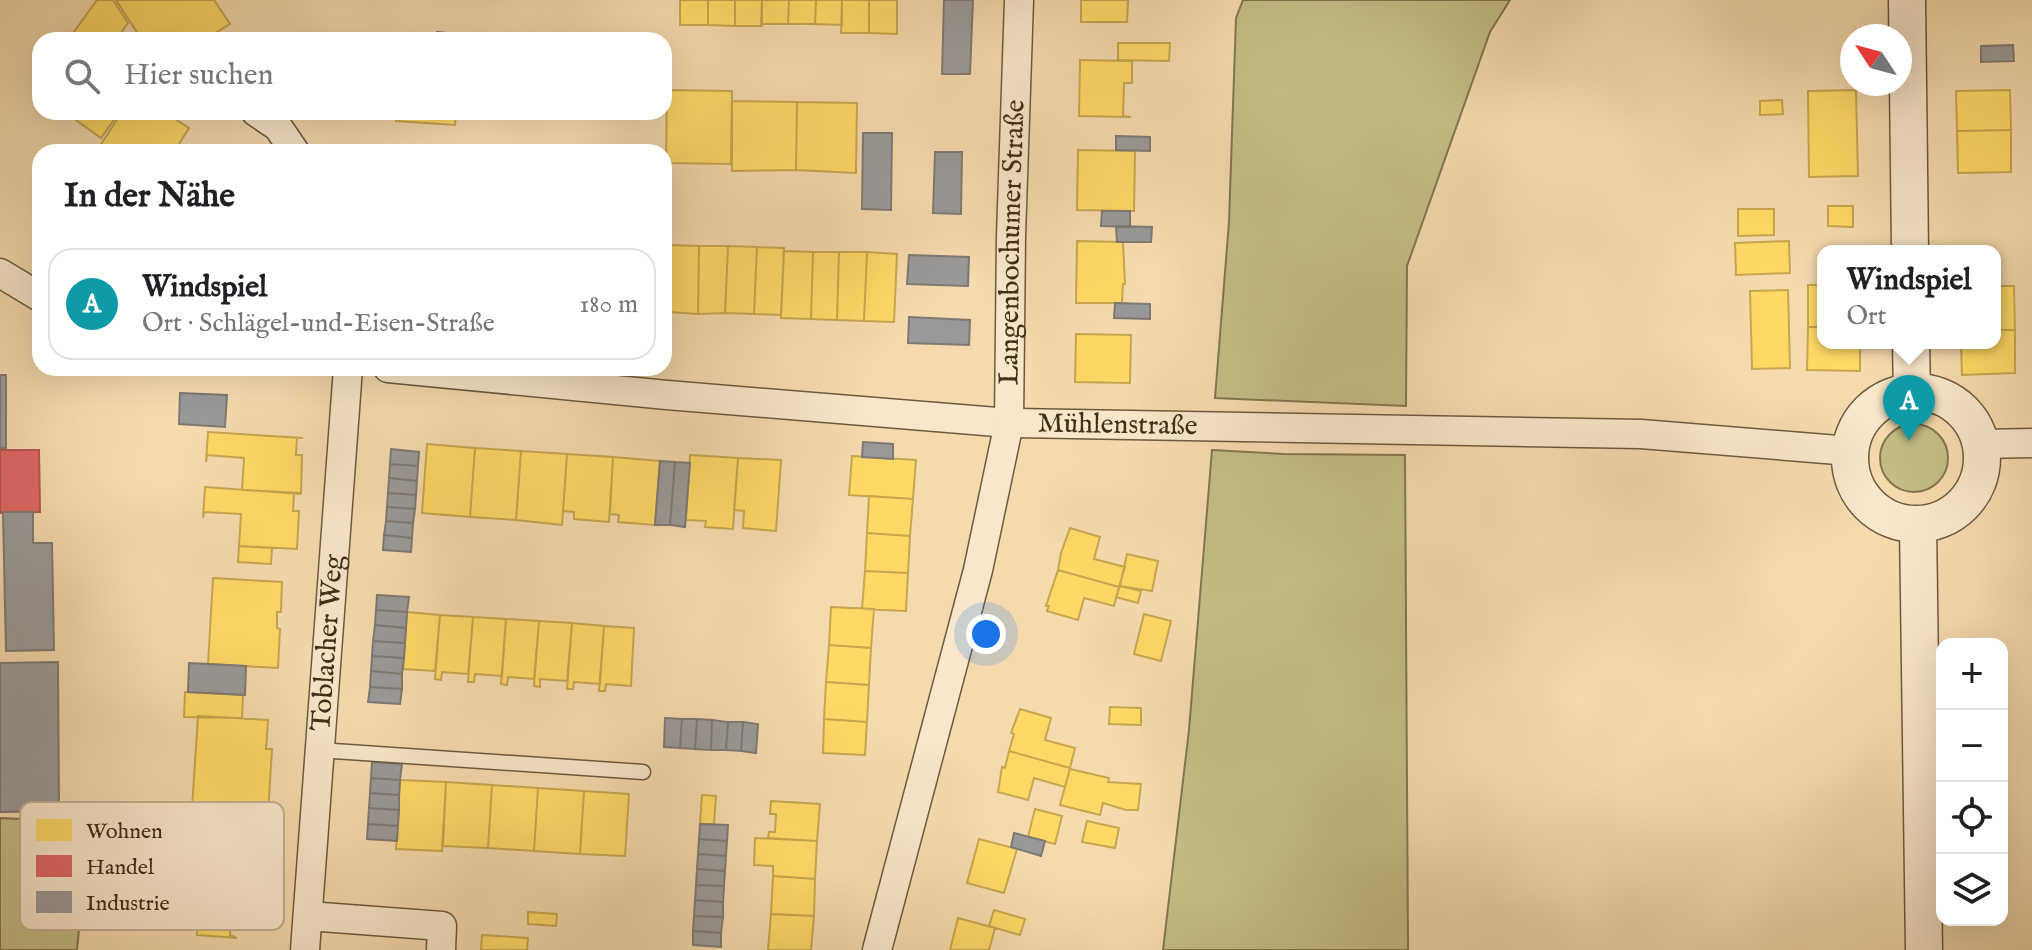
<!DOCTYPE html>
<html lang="de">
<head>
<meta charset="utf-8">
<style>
  :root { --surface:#fff; --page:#f2f2f2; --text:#202124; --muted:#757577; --line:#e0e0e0; --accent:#ea580c }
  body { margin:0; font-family:"IM FELL English",serif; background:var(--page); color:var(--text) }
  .controls { position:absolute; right:24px; bottom:24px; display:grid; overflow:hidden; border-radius:16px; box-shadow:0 8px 32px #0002 }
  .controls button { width:72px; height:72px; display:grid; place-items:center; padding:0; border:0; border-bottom:2px solid var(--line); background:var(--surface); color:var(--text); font:40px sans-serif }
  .compass { position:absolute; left:1840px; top:24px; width:72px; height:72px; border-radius:50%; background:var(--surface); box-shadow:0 8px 32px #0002; rotate:306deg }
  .you { position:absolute; left:986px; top:634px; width:28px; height:28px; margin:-20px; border:6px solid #fff; border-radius:50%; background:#1a73e8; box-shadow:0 0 0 12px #1a73e833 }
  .badge { display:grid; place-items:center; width:52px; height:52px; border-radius:50%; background:var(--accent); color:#fff; font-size:26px; font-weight:700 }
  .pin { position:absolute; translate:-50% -66px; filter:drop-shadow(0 2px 4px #0008) }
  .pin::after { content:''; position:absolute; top:42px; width:28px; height:24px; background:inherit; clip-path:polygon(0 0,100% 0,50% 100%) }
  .popup { position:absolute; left:1817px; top:245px; width:184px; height:104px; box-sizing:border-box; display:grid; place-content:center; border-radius:16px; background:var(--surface); filter:drop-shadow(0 2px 6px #0005); font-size:26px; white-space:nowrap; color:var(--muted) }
  .popup b { font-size:30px; color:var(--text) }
  .popup::after { content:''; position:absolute; left:50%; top:100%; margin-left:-16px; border:16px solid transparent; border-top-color:var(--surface) }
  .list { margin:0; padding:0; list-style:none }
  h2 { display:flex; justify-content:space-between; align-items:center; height:104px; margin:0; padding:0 32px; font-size:34px }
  h2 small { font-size:26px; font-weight:400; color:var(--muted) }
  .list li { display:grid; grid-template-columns:52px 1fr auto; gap:24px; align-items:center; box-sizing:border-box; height:112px; margin:0 16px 16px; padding:0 16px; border:2px solid var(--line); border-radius:24px }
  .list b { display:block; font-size:30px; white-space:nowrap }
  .list p { margin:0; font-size:26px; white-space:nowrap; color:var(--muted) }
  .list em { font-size:26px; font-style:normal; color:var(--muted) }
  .icon { flex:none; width:44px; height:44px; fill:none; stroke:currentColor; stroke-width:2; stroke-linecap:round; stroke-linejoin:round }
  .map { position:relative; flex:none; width:2032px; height:950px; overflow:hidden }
  .search { position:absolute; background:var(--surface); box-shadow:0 8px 32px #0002; left:32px; top:32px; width:640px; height:88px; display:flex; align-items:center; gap:20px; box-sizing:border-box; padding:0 28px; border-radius:24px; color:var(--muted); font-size:30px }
  .panel { position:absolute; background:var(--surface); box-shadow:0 8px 32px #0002; left:32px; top:144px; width:640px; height:232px; border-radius:24px }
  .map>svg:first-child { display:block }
</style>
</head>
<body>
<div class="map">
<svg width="2032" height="950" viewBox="0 0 2032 950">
  <rect width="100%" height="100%" fill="#f5daad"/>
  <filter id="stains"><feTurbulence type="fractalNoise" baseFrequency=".0025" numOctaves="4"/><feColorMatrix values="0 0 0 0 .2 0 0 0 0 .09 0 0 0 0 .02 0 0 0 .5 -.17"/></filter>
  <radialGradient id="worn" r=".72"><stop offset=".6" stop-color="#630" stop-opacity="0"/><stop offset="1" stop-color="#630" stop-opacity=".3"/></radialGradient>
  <path fill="#c3bd85" stroke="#82764f" stroke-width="2" d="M1243,0h267l-20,32 -83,234 -1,140 -191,-8 14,-176 7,-204z
    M1880 458a34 34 0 1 1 68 0a34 34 0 1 1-68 0Z
    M1212,450l72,4 121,1 3,495h-245l26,-220z
    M0,818l89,4 -12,128h-77z"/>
  <path fill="#ffd966" stroke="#c6a64f" stroke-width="2" d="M97,0h16l15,23 -12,17h-48z
    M116,0h98l16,24 -26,16h-62z
    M680,0h28v25h-28z
    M708,0h27v26l-27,-1z
    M735,0h27v26h-27z
    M762,0h27l-1,24h-27z
    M789,0h27l-1,24h-27z
    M816,0h26v25l-27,-1z
    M842,0h27v33h-28z
    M869,0h28v34l-28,-1z
    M1081,0h47l-1,22h-46z
    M1118,43h52l-1,18 -51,-1z
    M1080,60l52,1v22h-8l-1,33 8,1 -52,-1z
    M667,90l65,1 -1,73 -65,-1z
    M1856,90l2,86 -49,1 -1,-86z
    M2010,90l1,40 -54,1 -1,-40z
    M1782,100l1,14 -23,1v-14z
    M732,101l65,1 -1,68 -64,1z
    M797,102l60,1 -1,70 -60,-3z
    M65,112h51l2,2 -17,24z
    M122,112h42l25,16 -12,19 7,5h-88z
    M396,112h60l-1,13 -59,-4z
    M2011,130v42l-53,1 -1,-42z
    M1078,150l57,1 -1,60 -57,-1z
    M1828,206h25v21l-25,-1z
    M1738,209h36v26l-36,1z
    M1077,241l46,1 2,42h-2l-1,19h-46z
    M1789,241l1,32 -54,2 -1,-32z
    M670,245l29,1 -1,68 -29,-2z
    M699,246h29l-3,67 -27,1z
    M728,246l29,1 -3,67 -29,-1z
    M757,247l27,1 -3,67 -27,-1z
    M784,251l29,1 -2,67 -30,-1z
    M813,252h26l-2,68 -26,-1z
    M839,252h28l-3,69 -27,-1z
    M867,252l30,2 -3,68 -30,-1z
    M1808,285h15v42h-15z
    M1995,286h19l1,44h-20z
    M1788,290l2,78 -38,1 -2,-78z
    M1808,327h15v16h37v28l-53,-1z
    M1995,330h20v43l-53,2 -1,-32h34z
    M1076,334l55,1 -1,48 -55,-1z
    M208,432l95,6h-6l-1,17h6l-1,38 -59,-3 2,-32 -37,-3 -1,7z
    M427,444l48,4 -5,69 -48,-4z
    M475,448l46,3 -5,69 -46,-3z
    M521,451l46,3 -5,71 -46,-5z
    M567,454l46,3 -4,65 -35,-3v-7l-11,-1z
    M690,455l48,3 -5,71 -28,-2 1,-6 -20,-1z
    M852,456l64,4 -3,39 -64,-4z
    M613,457l47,4 -5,64 -37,-3 1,-7 -9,-1z
    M738,458l43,2 -5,71 -33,-3 1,-17 -10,-1z
    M205,487l96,7h-7l-1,17h6l-2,38 -58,-3 2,-32 -37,-2 -1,6z
    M869,496l44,3 -3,37 -43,-3z
    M1070,528l30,9 -6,22 31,8 -6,20 -61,-17 3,-17z
    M867,533l43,3 -2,37 -43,-2z
    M239,546l33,2 -1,16 -33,-2z
    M1127,554l31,7 -6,30 -32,-5z
    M1058,570l61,17 -5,19 -30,-8 -6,22 -31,-9 2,-5h-3z
    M865,571l43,2 -2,38 -44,-2z
    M213,578l69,4 -1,30h-4v16l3,1 -2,39 -70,-4z
    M1120,586l21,5 -3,12 -22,-6z
    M831,607l43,2 -3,39 -42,-3z
    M407,612l33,3 -5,56 -32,-2z
    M1144,614l27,7 -10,40 -27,-7z
    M440,615l33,2 -5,57 -26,-2 -1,8 -6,-1z
    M473,617l33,2 -4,57 -27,-2 -1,8h-6z
    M506,619l33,2 -5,58 -26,-2 -1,8 -6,-1z
    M539,621l33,2 -5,58 -27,-2v8l-6,-1z
    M572,623l32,3 -4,58 -26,-2 -1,7h-6z
    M604,626l30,2 -3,58 -25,-2 -1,7h-6z
    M829,645l42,3 -2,37 -43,-3z
    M826,682l43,3 -2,37 -43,-3z
    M185,692l58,3 -1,23 -58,-1z
    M1110,707l31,1v17l-32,-1z
    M1020,709l31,9 -6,22 30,8 -5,20 -61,-17 5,-17 -3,-1z
    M198,716l70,4 -2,29h6l-4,64 -76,-5z
    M824,719l43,3 -2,33 -42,-2z
    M1009,751l61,17 -5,19 -31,-9 -6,22 -30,-8 4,-25 3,1z
    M1070,769l39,9 -1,4 33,2 -3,26h-12l-23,-7 -3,12 -40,-10z
    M400,780l46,2 -4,69 -46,-2z
    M446,782l46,3 -4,63 -45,-2z
    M492,785l46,3 -4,63 -46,-3z
    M538,788l46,3 -4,63 -46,-3z
    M584,791l45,3 -4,62 -45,-2z
    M702,795l14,1 -2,28h-14z
    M771,801l49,3 -3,37 -49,-3 1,-6h6l1,-18h-6z
    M1035,809l27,7 -7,28 -27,-7z
    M1087,821l32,7 -4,20 -33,-6z
    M755,838l62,3 -2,38 -42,-3v-10l-19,-1z
    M979,839l38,10 -13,44 -37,-10z
    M203,843l15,1 -1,4 19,1v-4l46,4 -2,34 -46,-3 -4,55 7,3 -40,-3z
    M773,876l42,3 -1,37 -43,-2z
    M994,910l31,9 -5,16 -31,-9z
    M528,912l29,2 -1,12 -28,-2z
    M771,914l43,2 -3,34h-43z
    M958,918l37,10 -6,22h-39z
    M482,935l46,3 -1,12h-46z"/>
  <path fill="#e06666" stroke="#b0564f" stroke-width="2" d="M0,450h39l1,62 -40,1z"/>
  <path fill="#999" stroke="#7e7973" stroke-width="2" d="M944,0h29l-3,74h-28z
    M437,32l30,3v5h-30z
    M2013,45l1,16 -33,1v-16z
    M863,133h29l-1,77 -29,-1z
    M1116,136l34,1v14l-34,-1z
    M935,152h27l-1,62 -28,-1z
    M1102,211h28v16l-29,-1z
    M1116,226l36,1 -1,15h-34z
    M909,255l60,2 -1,29 -61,-2z
    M1115,303l35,1v15l-36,-1z
    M909,317l61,3 -1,25 -61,-2z
    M0,375h6v73h-6z
    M180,393l47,2 -2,32 -46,-3z
    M863,442l30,2v15l-31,-2z
    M391,449l28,3 -1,14 -28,-2z
    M660,461l15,1 -5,63h-15z
    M675,462l15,1 -5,64 -15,-2z
    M390,464l28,2 -1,15 -28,-3z
    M389,478l28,3 -1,14 -28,-2z
    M388,493l28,2 -1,14 -28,-2z
    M387,507l28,2 -2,14 -27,-2z
    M3,512h30v31h19l2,107 -48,1z
    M386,521l27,2 -1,15 -28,-3z
    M384,535l28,3 -1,14 -28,-2z
    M377,595l32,2 -2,15 -31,-2z
    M376,610l31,2 -1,16 -31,-3z
    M375,625l31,3 -1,15 -32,-2z
    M373,641l32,2 -1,15 -32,-2z
    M372,656l32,2 -2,16 -31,-3z
    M58,662l1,149 -59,1v-149z
    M189,663l57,3 -1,29 -57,-3z
    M371,671l31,3v15l-32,-2z
    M370,687l32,2 -2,15 -32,-2z
    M665,718l17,1 -2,29 -16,-1z
    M682,719h15l-2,30 -15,-1z
    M697,719l15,1 -1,30 -16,-1z
    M712,720l16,2 -2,28h-15z
    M728,722h15l-2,29 -15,-1z
    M743,722l15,2 -2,29 -15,-2z
    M372,762l30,2 -2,16 -29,-2z
    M371,778l29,2 -1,15 -29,-2z
    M370,793l29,2v15l-30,-2z
    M369,808l30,2 -1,16 -30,-2z
    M368,824l30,2 -1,15 -30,-2z
    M700,824l28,1 -1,16 -28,-2z
    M185,826l33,2v16l-35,-2z
    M1014,833l31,8 -4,15 -30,-9z
    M699,839l28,2 -1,15 -28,-2z
    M698,854l28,2 -1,15 -28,-2z
    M697,869l28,2 -1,15 -28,-1z
    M696,885l28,1 -1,16 -28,-2z
    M695,900l28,2v15l-29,-1z
    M694,916l29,1 -2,16 -28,-2z
    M693,931l28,2v14l-28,-2z"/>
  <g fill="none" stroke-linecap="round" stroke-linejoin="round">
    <defs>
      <path id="service" d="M319,750l324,22"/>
      <g id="minor">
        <path d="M256,112l22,15 17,25"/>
        <path d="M0,273l40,24"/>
        <path id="s1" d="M388,368l279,27 342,28 632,11 209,17"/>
        <path d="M1982,444l50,-1"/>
        <path d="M308,916l134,10 -1,24"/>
        <path id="s2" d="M305,950l43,-582"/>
        <path id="s3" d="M877,950l101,-380 31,-147 2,-187 8,-236"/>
      </g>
      <path id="tertiary" d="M1907,0l3,251
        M1911,343l1,49
        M1850 458a66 66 0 1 1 132 0a66 66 0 1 1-132 0Z
        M1918,525l6,425"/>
    </defs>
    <use href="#service" stroke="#6d5a3e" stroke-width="17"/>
    <use href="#minor" stroke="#6d5a3e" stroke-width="31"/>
    <use href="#tertiary" stroke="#6d5a3e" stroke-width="39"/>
    <use href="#service" stroke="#f8e7ca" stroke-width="14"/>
    <use href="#minor" stroke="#f8e7ca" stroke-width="28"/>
    <use href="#tertiary" stroke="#f8e7ca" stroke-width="36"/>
  </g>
  <g text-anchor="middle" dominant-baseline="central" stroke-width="8" stroke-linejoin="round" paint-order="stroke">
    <g font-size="28" fill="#402f19" stroke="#f8e7ca">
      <text stroke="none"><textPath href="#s3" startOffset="724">Langenbochumer Straße</textPath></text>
      <text stroke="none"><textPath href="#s1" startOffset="732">Mühlenstraße</textPath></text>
      <text stroke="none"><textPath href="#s2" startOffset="308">Toblacher Weg</textPath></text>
    </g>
  </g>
  <rect x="20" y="802" width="264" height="128" rx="12" fill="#f8e7ca" stroke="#c1b095" stroke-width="2"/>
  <rect x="36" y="819" width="36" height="22" fill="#ffd966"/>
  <rect x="36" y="855" width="36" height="22" fill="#e06666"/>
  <rect x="36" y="891" width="36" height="22" fill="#999"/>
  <g font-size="22" fill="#402f19">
    <text x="86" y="838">Wohnen</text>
    <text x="86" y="874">Handel</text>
    <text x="86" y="910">Industrie</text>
  </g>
  <rect width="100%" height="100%" filter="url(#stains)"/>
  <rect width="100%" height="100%" fill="url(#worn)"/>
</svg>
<div class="controls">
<button>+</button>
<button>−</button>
<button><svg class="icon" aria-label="locate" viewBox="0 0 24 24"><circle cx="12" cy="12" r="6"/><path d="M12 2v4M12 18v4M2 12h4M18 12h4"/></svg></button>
<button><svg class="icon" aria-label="layers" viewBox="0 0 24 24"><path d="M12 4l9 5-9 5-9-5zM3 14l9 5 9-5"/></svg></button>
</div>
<svg class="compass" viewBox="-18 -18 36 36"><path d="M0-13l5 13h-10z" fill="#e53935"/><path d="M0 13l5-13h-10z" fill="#757577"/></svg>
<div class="you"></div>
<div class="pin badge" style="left:1909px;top:441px;background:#0f9aa8">A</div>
<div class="popup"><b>Windspiel</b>Ort</div>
<div class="search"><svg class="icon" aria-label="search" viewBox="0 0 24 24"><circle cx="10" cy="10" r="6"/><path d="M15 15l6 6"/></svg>Hier suchen</div>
<section class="panel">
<h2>In der Nähe<small></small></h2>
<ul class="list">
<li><span class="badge" style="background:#0f9aa8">A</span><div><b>Windspiel</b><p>Ort · Schlägel-und-Eisen-Straße</p></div><em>180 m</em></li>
</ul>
</section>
</div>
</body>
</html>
